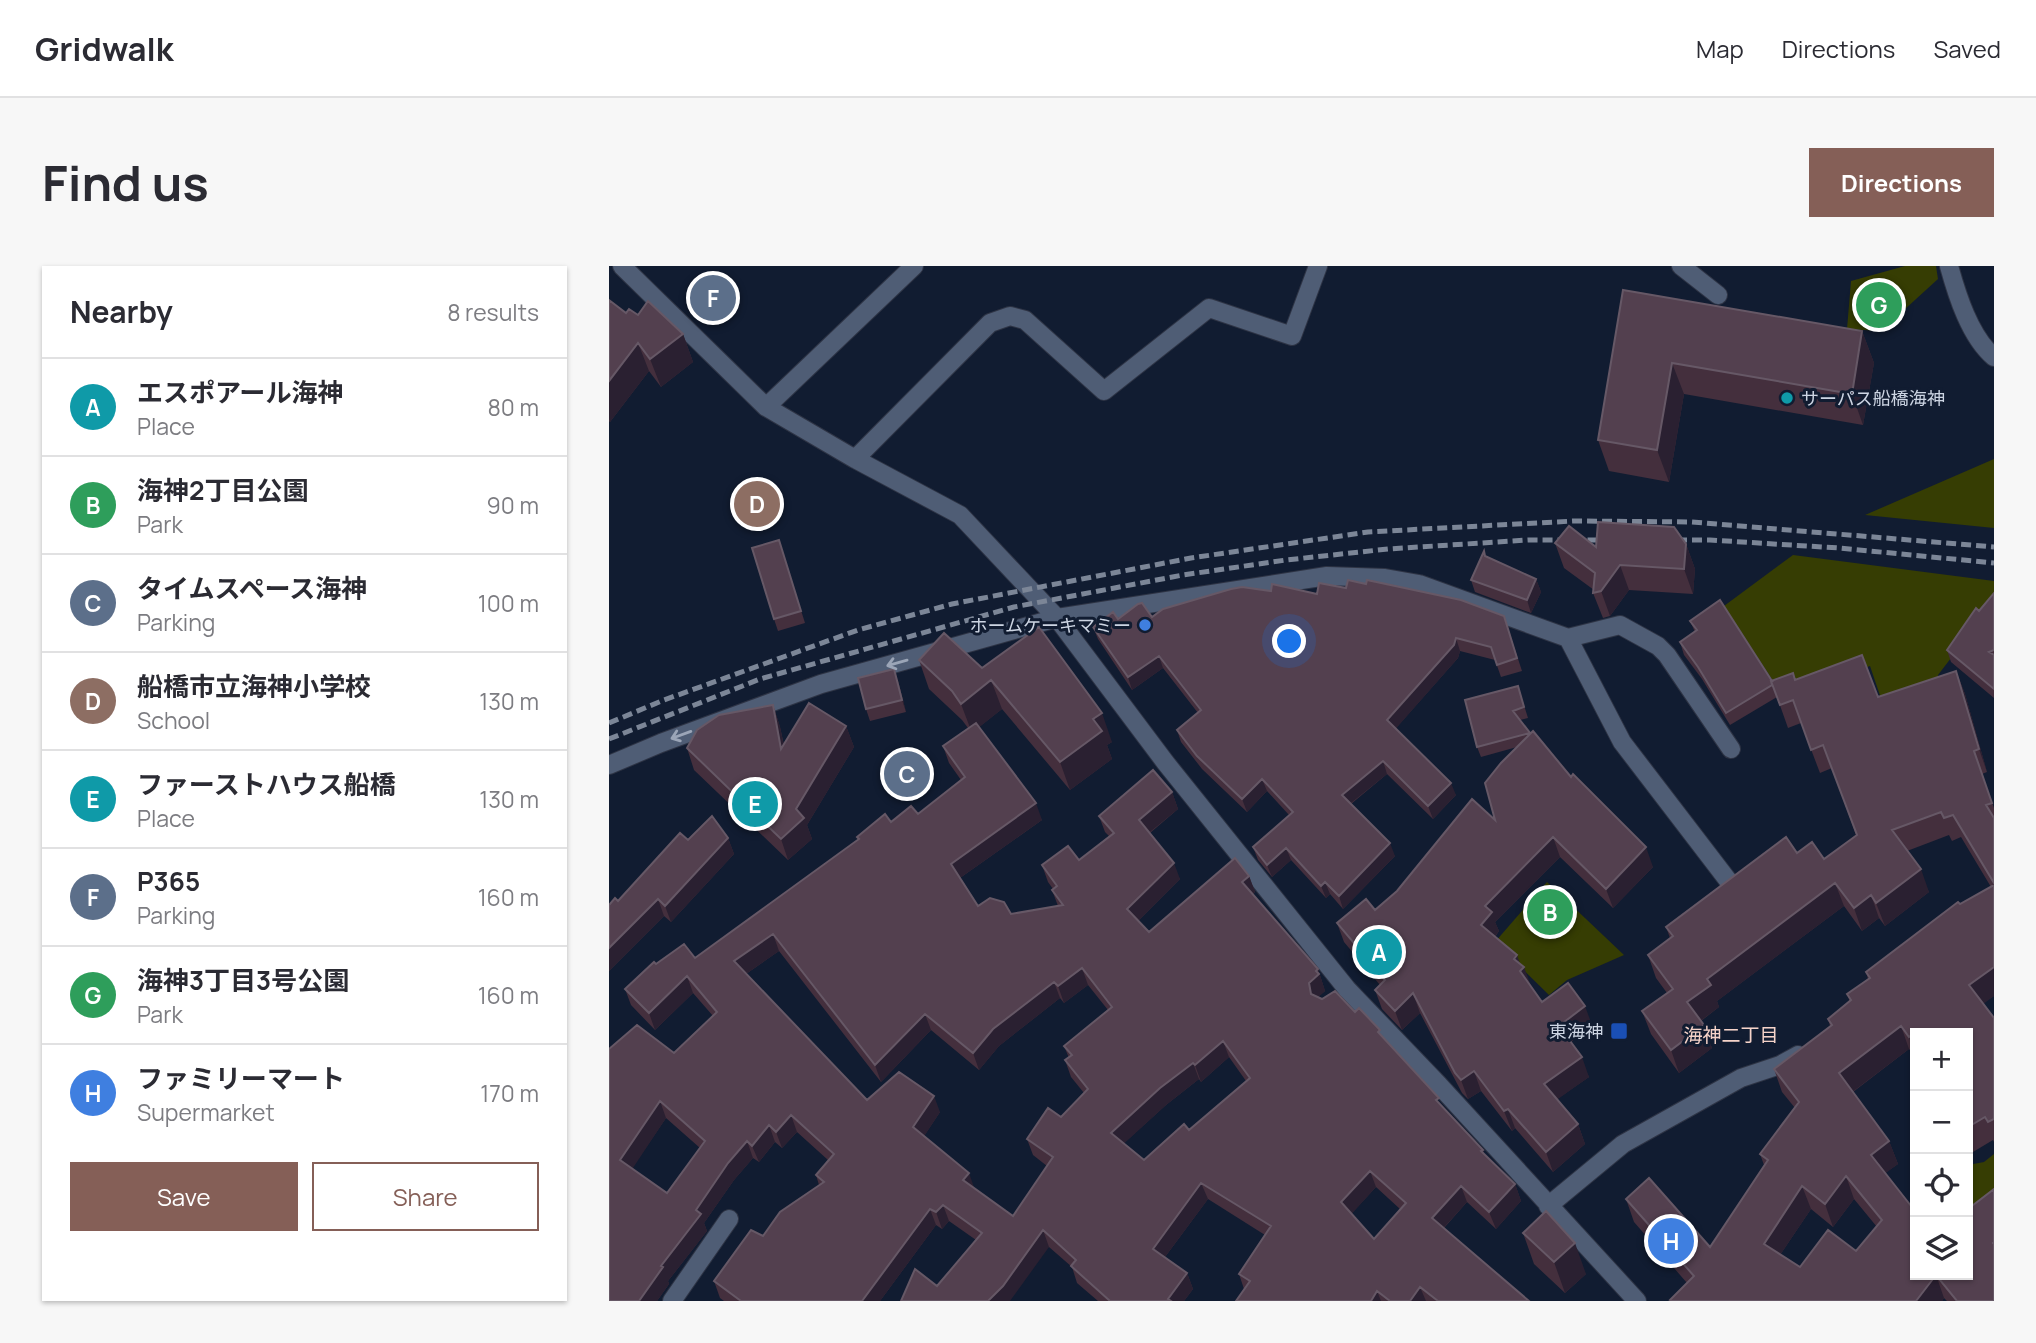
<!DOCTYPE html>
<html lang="en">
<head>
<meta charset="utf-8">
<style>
  :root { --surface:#fff; --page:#f7f7f7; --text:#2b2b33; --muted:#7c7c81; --line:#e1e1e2; --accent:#855f57 }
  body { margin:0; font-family:Manrope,"Noto Sans JP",sans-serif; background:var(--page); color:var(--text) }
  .controls { position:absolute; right:21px; bottom:21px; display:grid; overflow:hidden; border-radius:0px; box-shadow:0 2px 5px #0004 }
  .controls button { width:63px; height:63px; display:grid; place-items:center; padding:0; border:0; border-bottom:2px solid var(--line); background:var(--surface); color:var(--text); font:35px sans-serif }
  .you { position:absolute; left:681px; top:376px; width:24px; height:24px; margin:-18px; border:5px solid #fff; border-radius:50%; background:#1a73e8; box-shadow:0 0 0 10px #1a73e833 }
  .badge { display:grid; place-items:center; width:46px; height:46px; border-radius:50%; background:var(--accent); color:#fff; font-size:23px; font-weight:700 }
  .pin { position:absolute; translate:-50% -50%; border:4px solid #fff; box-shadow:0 2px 7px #0006 }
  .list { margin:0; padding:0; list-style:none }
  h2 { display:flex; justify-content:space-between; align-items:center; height:91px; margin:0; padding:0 28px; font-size:30px }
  h2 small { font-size:23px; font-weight:400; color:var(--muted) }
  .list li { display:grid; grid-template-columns:46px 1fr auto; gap:21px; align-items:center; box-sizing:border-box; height:98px; padding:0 28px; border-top:2px solid var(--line) }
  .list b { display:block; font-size:26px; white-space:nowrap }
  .list p { margin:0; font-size:23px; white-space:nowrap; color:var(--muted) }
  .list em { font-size:23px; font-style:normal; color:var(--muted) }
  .actions { display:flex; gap:14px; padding:21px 28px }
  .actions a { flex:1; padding:16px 0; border:2px solid var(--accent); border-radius:0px; text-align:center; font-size:24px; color:var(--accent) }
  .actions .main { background:var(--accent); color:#fff }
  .icon { flex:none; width:38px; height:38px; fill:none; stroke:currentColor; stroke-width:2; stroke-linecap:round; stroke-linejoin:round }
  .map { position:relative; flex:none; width:1385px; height:1035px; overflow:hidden; border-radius:0px }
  header { display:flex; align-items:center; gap:42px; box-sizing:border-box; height:98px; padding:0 35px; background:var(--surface); border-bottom:2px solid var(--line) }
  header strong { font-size:33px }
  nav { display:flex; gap:38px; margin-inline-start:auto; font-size:24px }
  .intro { display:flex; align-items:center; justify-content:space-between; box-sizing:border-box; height:168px; padding:0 42px }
  h1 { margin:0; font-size:49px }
  .button { padding:18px 32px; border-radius:0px; background:var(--accent); color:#fff; font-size:24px; font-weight:700 }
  main { display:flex; gap:42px; padding:0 42px }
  aside { flex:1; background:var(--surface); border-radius:0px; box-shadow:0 2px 5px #0004 }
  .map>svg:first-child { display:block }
</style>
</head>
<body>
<header>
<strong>Gridwalk</strong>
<nav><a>Map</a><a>Directions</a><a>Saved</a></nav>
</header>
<div class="intro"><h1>Find us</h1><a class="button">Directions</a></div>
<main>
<aside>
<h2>Nearby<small>8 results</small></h2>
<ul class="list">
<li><span class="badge" style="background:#0f9aa8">A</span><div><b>エスポアール海神</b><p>Place</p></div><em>80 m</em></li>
<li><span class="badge" style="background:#2e9e5b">B</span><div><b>海神2丁目公園</b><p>Park</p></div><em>90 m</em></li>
<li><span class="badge" style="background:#5c6f8a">C</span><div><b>タイムスペース海神</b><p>Parking</p></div><em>100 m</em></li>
<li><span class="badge" style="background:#8d6e63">D</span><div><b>船橋市立海神小学校</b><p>School</p></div><em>130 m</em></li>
<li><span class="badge" style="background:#0f9aa8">E</span><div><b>ファーストハウス船橋</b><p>Place</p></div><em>130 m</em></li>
<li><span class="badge" style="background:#5c6f8a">F</span><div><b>P365</b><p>Parking</p></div><em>160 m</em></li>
<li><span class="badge" style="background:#2e9e5b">G</span><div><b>海神3丁目3号公園</b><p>Park</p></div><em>160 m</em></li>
<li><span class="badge" style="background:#3f7fe0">H</span><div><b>ファミリーマート</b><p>Supermarket</p></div><em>170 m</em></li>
</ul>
<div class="actions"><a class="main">Save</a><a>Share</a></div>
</aside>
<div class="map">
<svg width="1385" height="1035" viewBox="0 0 1385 1035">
  <rect width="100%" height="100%" fill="#111c31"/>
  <path fill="#363d03" d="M1296,0h31l2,13 -57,52 -34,-2 4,-48z
    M1385,193v69l-129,-13z
    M1184,289l201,26v21l-56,73v24l-51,17 -17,-50 -87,30 -59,-90z
    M938,616l77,73 -57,25 -18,15 -54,-53z
    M1385,888v60l-26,16v-65l16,-3z"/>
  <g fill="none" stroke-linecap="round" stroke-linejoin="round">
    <defs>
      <path id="minor" d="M13,0l144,141 89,52 105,56 97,103 108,144 182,227 92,96 198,216
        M1072,0l37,29
        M1340,0c8,29 21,71 45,91
        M157,141l148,-141
        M246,193l135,-136 20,-7 15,4 79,71 105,-83 83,28 26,-70
        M959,372l54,104 111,145
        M0,499l52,-22 160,-59 236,-66 270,-42 58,2 34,6 149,54 52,-13 38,21 9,9 64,94
        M939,940l75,-62 118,-66 39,-13 18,-10
        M63,1035l57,-82"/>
    </defs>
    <use href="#minor" stroke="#2e3445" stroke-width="20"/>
    <use href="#minor" stroke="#4f5d75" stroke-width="18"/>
    <path stroke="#7c8697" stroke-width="5" stroke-dasharray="10 5" stroke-linecap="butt" d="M1053,274h48l129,8 155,15
      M0,457l55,-23 194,-70 94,-26 239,-46 177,-26 206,-11 118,1 302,25
      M0,473l151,-60 254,-72 169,-32 103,-15 102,-11 140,-9h89"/>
  </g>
  <path fill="#442f3d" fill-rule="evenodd" d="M1014,24l239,41 12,32 -11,62 -179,-31 -15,88 -60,-11 -11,-31z
    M0,34l17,13 12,2 45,19 10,28 -32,25 -12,-16 -39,51 -1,-1z
    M170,274l26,83 -27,8 -4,-12z
    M946,277l41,4 90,-3 9,25 -2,25 -64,-4 -19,26 -7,2 -10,-25 1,-3 -30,-22z
    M877,290l50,23 5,13 -10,21 -56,-21 -4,-12z
    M737,322l158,28 18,55 -21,6 -6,-17 -35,-9 -2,7 -62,70 60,67 -23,24 -46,-45 -36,30 44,52 -52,53 -13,-15 -4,4 -35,-38 -19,17 -14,-17 -5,-13 36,-32 -22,-24 -20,21 -45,-43 -21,-27 -4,-12 21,-17 -35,-45 -31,22 -34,-51 -5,-12 25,-8 34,-2 119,-26 46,3z
    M1385,327v105l-43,-36 -4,-12z
    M1081,355l82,60 24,-1 82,17 78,-26 9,23 22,78 -5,2 12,34v188l-11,7 11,15v124l-1,-2 -20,12 -5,-10v-109h-53v23l-6,-7 -56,43 36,49 9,23 -13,9 83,102 26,26h-47l-3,-3 -2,3h-271l16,-18 -53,-61 -8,-23 84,48 54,-82 -4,-11 35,-46 -13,-16 -8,-23 56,-43 -2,-7 22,-17 -3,-8 21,-15 -2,-7 94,-68 31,-17 -30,-50 -9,4 -3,-6 -42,16 22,41 -44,34 -6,-8 -17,13 -18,-25 -127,95 2,6 -18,14 11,27 -33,25 -28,-39 -9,-23 25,-18 -11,-15 -8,-23 22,-17 -4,-11 131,-74 27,6 32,-24 -24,-67 -12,5 -19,-50 -13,5 -11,-31 -47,28 -28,-46 -18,-24 -4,-13 15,-10zM1245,933l23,28 -21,24 -56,16 -20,-12 31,-46 22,18z
    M310,394l63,8 130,74 -5,3 5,14 -42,31 -68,-81 -23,18 63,93 -82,58 18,28 33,8 47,-8 -6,-16 1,-1 -5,-7 -6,-17 37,-5 30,-24 -4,-4 -6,-16 73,-24 6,17 -28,24 30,46 -42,42 11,11 100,-56 6,16 -2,2 65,75 7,22 -7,6 37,15 28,26 59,68 41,44 1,4 31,30 6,17 -25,28 -29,-27 -23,26 85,73h-293l8,-12 -5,-15 26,-39 -57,-36 -43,58 22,16 6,16 -9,12h-86l-21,-18 -5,-16 -23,-20 -112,39 39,-46 -27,-19 -7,8 -6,-4 -56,76h-156l-4,-3 -6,-17 105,-96 -3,-10 12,-15 -31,-28 -15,16 -7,-6 -16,20 -6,-4 -19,22 -30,43 3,8 -39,50 1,3 -12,17 -48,-252 65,4 39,-37 -20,-23 -38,37 -24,-25 -6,-16 31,-25 39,-6 163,-118 -1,-3 34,-15 27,-8 43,-34 -12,-17 -6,-17 25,-18 -6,-8 -33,-31zM170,685l102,131 50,-52 48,40 20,-24 61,-48 4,5 24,-18 20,25 -44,36 5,12 -4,2 6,17 13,16 -23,24 -34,22 6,16 14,11 -34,50 -39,-28 -50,-52 16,-24 -73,-12 -121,-126zM620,791l17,24 -57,49 -45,30 -20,-17 42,-38 33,-26 2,3zM57,852l34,30 -33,45 -35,-25zM767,921l24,22 -26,30 -23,-25z
    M289,415l8,31 -36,9 -4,-12z
    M909,420l10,32 -8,2 11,14 122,133 -40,41 -53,-51 -65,65 4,9 -4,6 25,27 10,22 12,16 50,23 -21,17 18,35 -32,22 21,25 7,20 -32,28 -38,-44 -3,3 -31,-40 -13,8 -6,-6 -42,-80 -18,17 -20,-21 -7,-19 5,-5 -36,-43 -7,-19 38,-13 120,-90 22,-73 -36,10 -4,-10z
    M164,439l7,22 4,18 62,-19 8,21 -47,78 5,14 -24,21 -94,-90 -7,-22z
    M119,572l6,16 -63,68 -7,-6 -55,55v-66l9,-4 70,-61z
    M914,967l63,41 -21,19 -31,-29z"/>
  <path fill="#2a2031" d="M1253,65l12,32 -11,62 -11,-31z
    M74,68l10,28 -32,25 -11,-28z
    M29,77l11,28 -39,51 -1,-3v-38z
    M1063,97l12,31 -15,88 -12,-32z
    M1077,278l9,25 -2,25 -9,-25z
    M1011,299l9,25 -19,26 -9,-25z
    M927,313l5,13 -10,21 -4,-13z
    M847,372l4,13 -2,7 -66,75 -5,-13z
    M550,390l4,12 -31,22 -4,-13z
    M285,403l4,12 8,31 -4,-12z
    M1347,405l9,23 22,78 -8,-23z
    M382,414l11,29 -30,24 -11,-29z
    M164,439l7,22 9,43 -8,-21z
    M493,447l10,29 -5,3 5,14 -42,31 -10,-28 33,-43z
    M237,460l8,21 -47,78 5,14 -24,21 -7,-21 15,-30z
    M774,495l4,13 -41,33 -4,-12z
    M653,513l5,12 -20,21 -5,-13z
    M842,517l5,12 -23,24 -5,-13z
    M563,526l6,17 -33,27 -6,-16z
    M427,537l6,17 -85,60 -6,-16z
    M944,571l7,20 -65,65 4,9 -11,14 -7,-20 4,-19z
    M119,572l6,16 -63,68 -6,-16z
    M781,577l5,13 -52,53 -4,-13z
    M1037,581l7,20 -40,41 -7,-19z
    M677,582l5,12 -19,17 -5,-12z
    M565,597l6,16 -47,47 -6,-17z
    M1312,603l8,23 -44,34 -9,-23z
    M640,610l6,16 -7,6 -6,-16z
    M716,616l5,12 -4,4 -5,-12z
    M1226,617l9,23 -127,95 2,6 -24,18 -8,-23 20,-23z
    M1262,629l8,23 -17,13 -8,-23z
    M49,633l6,17 -55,55v-23z
    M164,668l6,17 -39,27 -6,-17z
    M908,689l5,14 2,-2 7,19 -4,5 -13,-32z
    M1385,701v29l-16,12 -9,-23z
    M473,702l6,17 -24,18 -6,-17z
    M709,703l7,22 -10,9 -4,-6 -2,-11 7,-12z
    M78,710l6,17 -38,37 -6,-17z
    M445,716l6,16 -61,48 -20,24 -6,-17 20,-24z
    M804,727l7,20 -18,17 -7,-19z
    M976,740l7,19 -26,20 -7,-19z
    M316,748l6,16 -50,52 -6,-17z
    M1095,759l8,23 -33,25 -8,-23z
    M1292,760l8,23 -62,47 -8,-23z
    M1308,765l1,2h-3v20l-6,-16z
    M614,775l6,16 -28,25 -6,-17z
    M973,791l7,20 -38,27 -7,-20z
    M584,797l6,16 -33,26 -49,45 -6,-17 49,-45z
    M865,805l7,20 -13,8 -7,-19z
    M325,830l6,16 -21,32 -6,-17z
    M51,835l6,17 -39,59 -7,-17z
    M899,843l7,19 -3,3 -8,-20z
    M182,849l6,17 -15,16 -6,-16z
    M969,858l7,20 -32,28 -7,-20z
    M160,859l6,17 -16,20 -7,-16z
    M138,875l6,17 -19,22 -30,43 3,8 -39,50 1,3 -12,17h-18l57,-91 32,-47z
    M1280,875l9,23 -19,14 -8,-23z
    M761,905l6,16 -29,32 -6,-17z
    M360,907l6,17 -12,-10z
    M1237,910l8,23 -21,28 -8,-23z
    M592,917l7,16 -49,66 -6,-16z
    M906,918l6,17 -25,28 -7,-17z
    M852,920l6,16 -29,32 -6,-16z
    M1193,920l9,23 -39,58 -8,-23z
    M334,939l6,16 -7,8 -6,-17z
    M321,943l6,16 -56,76h-18z
    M434,964l6,17 -39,54h-22z
    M966,977l11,31 -21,19 -11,-31z
    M578,1007l6,16 -9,12h-15l-1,-2z
    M1327,1009l8,23 -2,3h-26z
    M811,1021l6,14h-16z
    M768,1025l4,10h-10z"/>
  <path fill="#53404f" stroke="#665866" stroke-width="2" fill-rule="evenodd" d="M1014,24l239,41 -10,63 -180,-31 -15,87 -59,-10z
    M0,34l17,13 3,-4 9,6 10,-14 35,33 -33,25 -12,-16 -29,38z
    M989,256l76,5 12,17 -2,25 -64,-4 -19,26 -8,2 2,-20 -40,-30 14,-17 27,21z
    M170,274l22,71 -27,8 -22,-71z
    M875,285l1,5 51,23 -9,21 -56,-20z
    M739,314l18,4 1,-4 94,20 43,16 13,42 -20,7 -6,-18 -35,-9 -2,7 -67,75 64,63 -23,23 -45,-45 -41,34 48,48 -51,53 -14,-14 -4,4 -35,-38 -19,17 -14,-18 40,-35 -31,-33 -20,20 -45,-43 -20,-26 24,-20 -42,-54 -31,21 -35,-50 20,-15 5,7 20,-15 4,-1 10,14 11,-8 68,-20 11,-2 29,4 1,-7 45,10 2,-11 27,5z
    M1385,327v57l-5,2 5,3v34l-47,-39 29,-42 3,3z
    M1111,334l52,81h-1l1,4 -46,28 -28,-46 -18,-25 17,-12 -7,-9z
    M430,361l63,86 -9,6 9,12 -42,31 -69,-82 -30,24 -9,-13 -33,-31 25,-27 38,35z
    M1253,389l16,42 78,-26 23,78 -5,2 18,52 -6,2 8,13v65l-41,-68 -9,3 -3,-6 -49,18 29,39 -45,34 -5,-8 -17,13 -19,-25 -128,96 4,6 -24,17 17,23 -33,25 -29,-39 31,-22 -25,-34 25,-19 -7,-9 120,-90 11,16 15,-11 12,17 33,-24 -34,-90 -12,5 -18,-50 -13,5 -9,-24 22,-8 2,7z
    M285,403l8,31 -36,9 -8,-31z
    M909,420l6,21 -11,4 17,22 -53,14 -12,-47z
    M200,437l37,23 -50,83 8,9 -23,21 -94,-91 10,-18 22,-15 54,-10 8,44z
    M367,457l60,80 -85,61 27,42 12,-8 14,4 7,12 52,-9 -11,-15 5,-4 -15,-21 26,-19 11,14 35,-27 -15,-17 54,-46 19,22 -33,28 35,43 -47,46 22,23 86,-74 14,18 -7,6 76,87 -2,2 3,3 -10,9 2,11 11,5 13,-8 20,21 4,-4 21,22 -2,2 61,66 -3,2 47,50 -2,1 34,33 -26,28 -28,-26 -29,32 97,83h-91l-18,-14 -10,14h-20l-13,-10 -6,10h-135l14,-20 -11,-7 32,-48 -70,-43 -48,66 34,24 -19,26 3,2h-61l-39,-35 5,-6 -33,-30 -40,56 -15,15h-87l14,-32 22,17 45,-53 -39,-28 -7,7 -6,-3 -68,92h-121l-27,-20 37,-51 12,6 17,-24 44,-30 -8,-7 18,-21 -43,-39 -15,17 -7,-7 -17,21 -5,-5 -19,22 -32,47 5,4 -40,52 2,1 -24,34h-30v-252l28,-24 37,28 43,-41 -30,-36 -38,37 -24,-24 29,-27 2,2 28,-20 11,14 164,-119 -2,-2 28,-23 6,8 20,-16 7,8 47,-37 -22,-31zM164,668l102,131 50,-51 48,39 20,-24 61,-47 4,4 24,-18 30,39 -48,39 8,9 -7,5 23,29 -27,28 -13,-9 -21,31 26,18 -40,59 -50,-36 6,-7 -56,-46 21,-31 -35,-24 -32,28 -133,-139zM614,775l27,37 -61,52 -5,-6 -40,36 -33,-27 49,-45 33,-25 2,2zM51,835l45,40 -38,52 -47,-33zM761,905l36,32 -32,36 -33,-37z
    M924,465l38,46 2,-3 73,73 -40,42 -53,-52 -68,69 7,6 -11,13 36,30 -3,4 10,8 -4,4 22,31 26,-19 17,23 -26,20 23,31 -38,27 34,40 -32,28 -38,-43 -4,2 -30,-40 -13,9 -6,-7 -42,-80 -18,18 -20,-21 10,-10 -48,-57 29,-24 9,11 22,-19 75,-92 23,21 -10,-37 16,-20z
    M103,550l16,22 -63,68 -7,-7 -49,49v-43l6,-7 3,3 62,-68 8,7z
    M1385,619v82l-25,18 25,33v101l-6,3 -3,-5 -17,10v-94h-49l-2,-2 -8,6 -8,-11 -62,47 50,68 -18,14 44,56v64h53v-66l26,-20v53l-1,1 1,1v57h-37l-21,-26 -20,26h-244l-2,-1 24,-24 -68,-77 23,-21 61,69 58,-87 -8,-6 39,-52 -25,-33 58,-44 -4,-6 23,-19 -4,-6 23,-16 -4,-6 92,-70 2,2zM1237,910l36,44 -26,31 -28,-21 -28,37 -36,-23 38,-58 23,18z
    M937,945l29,32 -21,19 -31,-29z"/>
  <defs><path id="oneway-shaft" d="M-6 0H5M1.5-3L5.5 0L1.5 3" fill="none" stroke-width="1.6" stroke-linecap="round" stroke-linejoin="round" transform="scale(1.75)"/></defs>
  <g stroke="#9ba5b7">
    <use href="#oneway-shaft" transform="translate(288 397) rotate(164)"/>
    <use href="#oneway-shaft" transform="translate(72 469) rotate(160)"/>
  </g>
  <circle fill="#0f9aa8" stroke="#111c31" stroke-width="2.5" cx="1178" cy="132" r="7"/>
  <circle fill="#3f7fe0" stroke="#111c31" stroke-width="2.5" cx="536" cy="359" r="7"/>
  <rect fill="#1a4fb4" stroke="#111c31" stroke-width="2.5" x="1001" y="756" width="18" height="18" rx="3.5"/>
  <g text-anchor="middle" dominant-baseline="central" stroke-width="6" stroke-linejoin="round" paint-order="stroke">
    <g font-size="18" fill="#cdd5e3" stroke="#111c31" text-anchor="end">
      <text x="1192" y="132" text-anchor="start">サーパス船橋海神</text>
      <text x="522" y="359">ホームケーキマミー</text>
      <text x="994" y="765">東海神</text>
    </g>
    <g font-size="19" fill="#f5d3c9" stroke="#111c31">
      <text x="1122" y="769">海神二丁目</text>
    </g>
  </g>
</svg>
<div class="controls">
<button>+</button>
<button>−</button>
<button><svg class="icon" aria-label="locate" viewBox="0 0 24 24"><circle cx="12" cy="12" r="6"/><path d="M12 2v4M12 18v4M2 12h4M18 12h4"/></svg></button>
<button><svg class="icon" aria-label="layers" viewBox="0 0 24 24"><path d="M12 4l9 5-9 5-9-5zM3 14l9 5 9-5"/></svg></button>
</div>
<div class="you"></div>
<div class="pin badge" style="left:770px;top:686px;background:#0f9aa8">A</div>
<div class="pin badge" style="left:941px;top:646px;background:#2e9e5b">B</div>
<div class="pin badge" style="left:298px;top:508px;background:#5c6f8a">C</div>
<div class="pin badge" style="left:148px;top:238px;background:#8d6e63">D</div>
<div class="pin badge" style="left:146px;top:538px;background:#0f9aa8">E</div>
<div class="pin badge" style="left:104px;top:32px;background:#5c6f8a">F</div>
<div class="pin badge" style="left:1270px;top:39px;background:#2e9e5b">G</div>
<div class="pin badge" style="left:1062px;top:975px;background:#3f7fe0">H</div>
</div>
</main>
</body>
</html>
